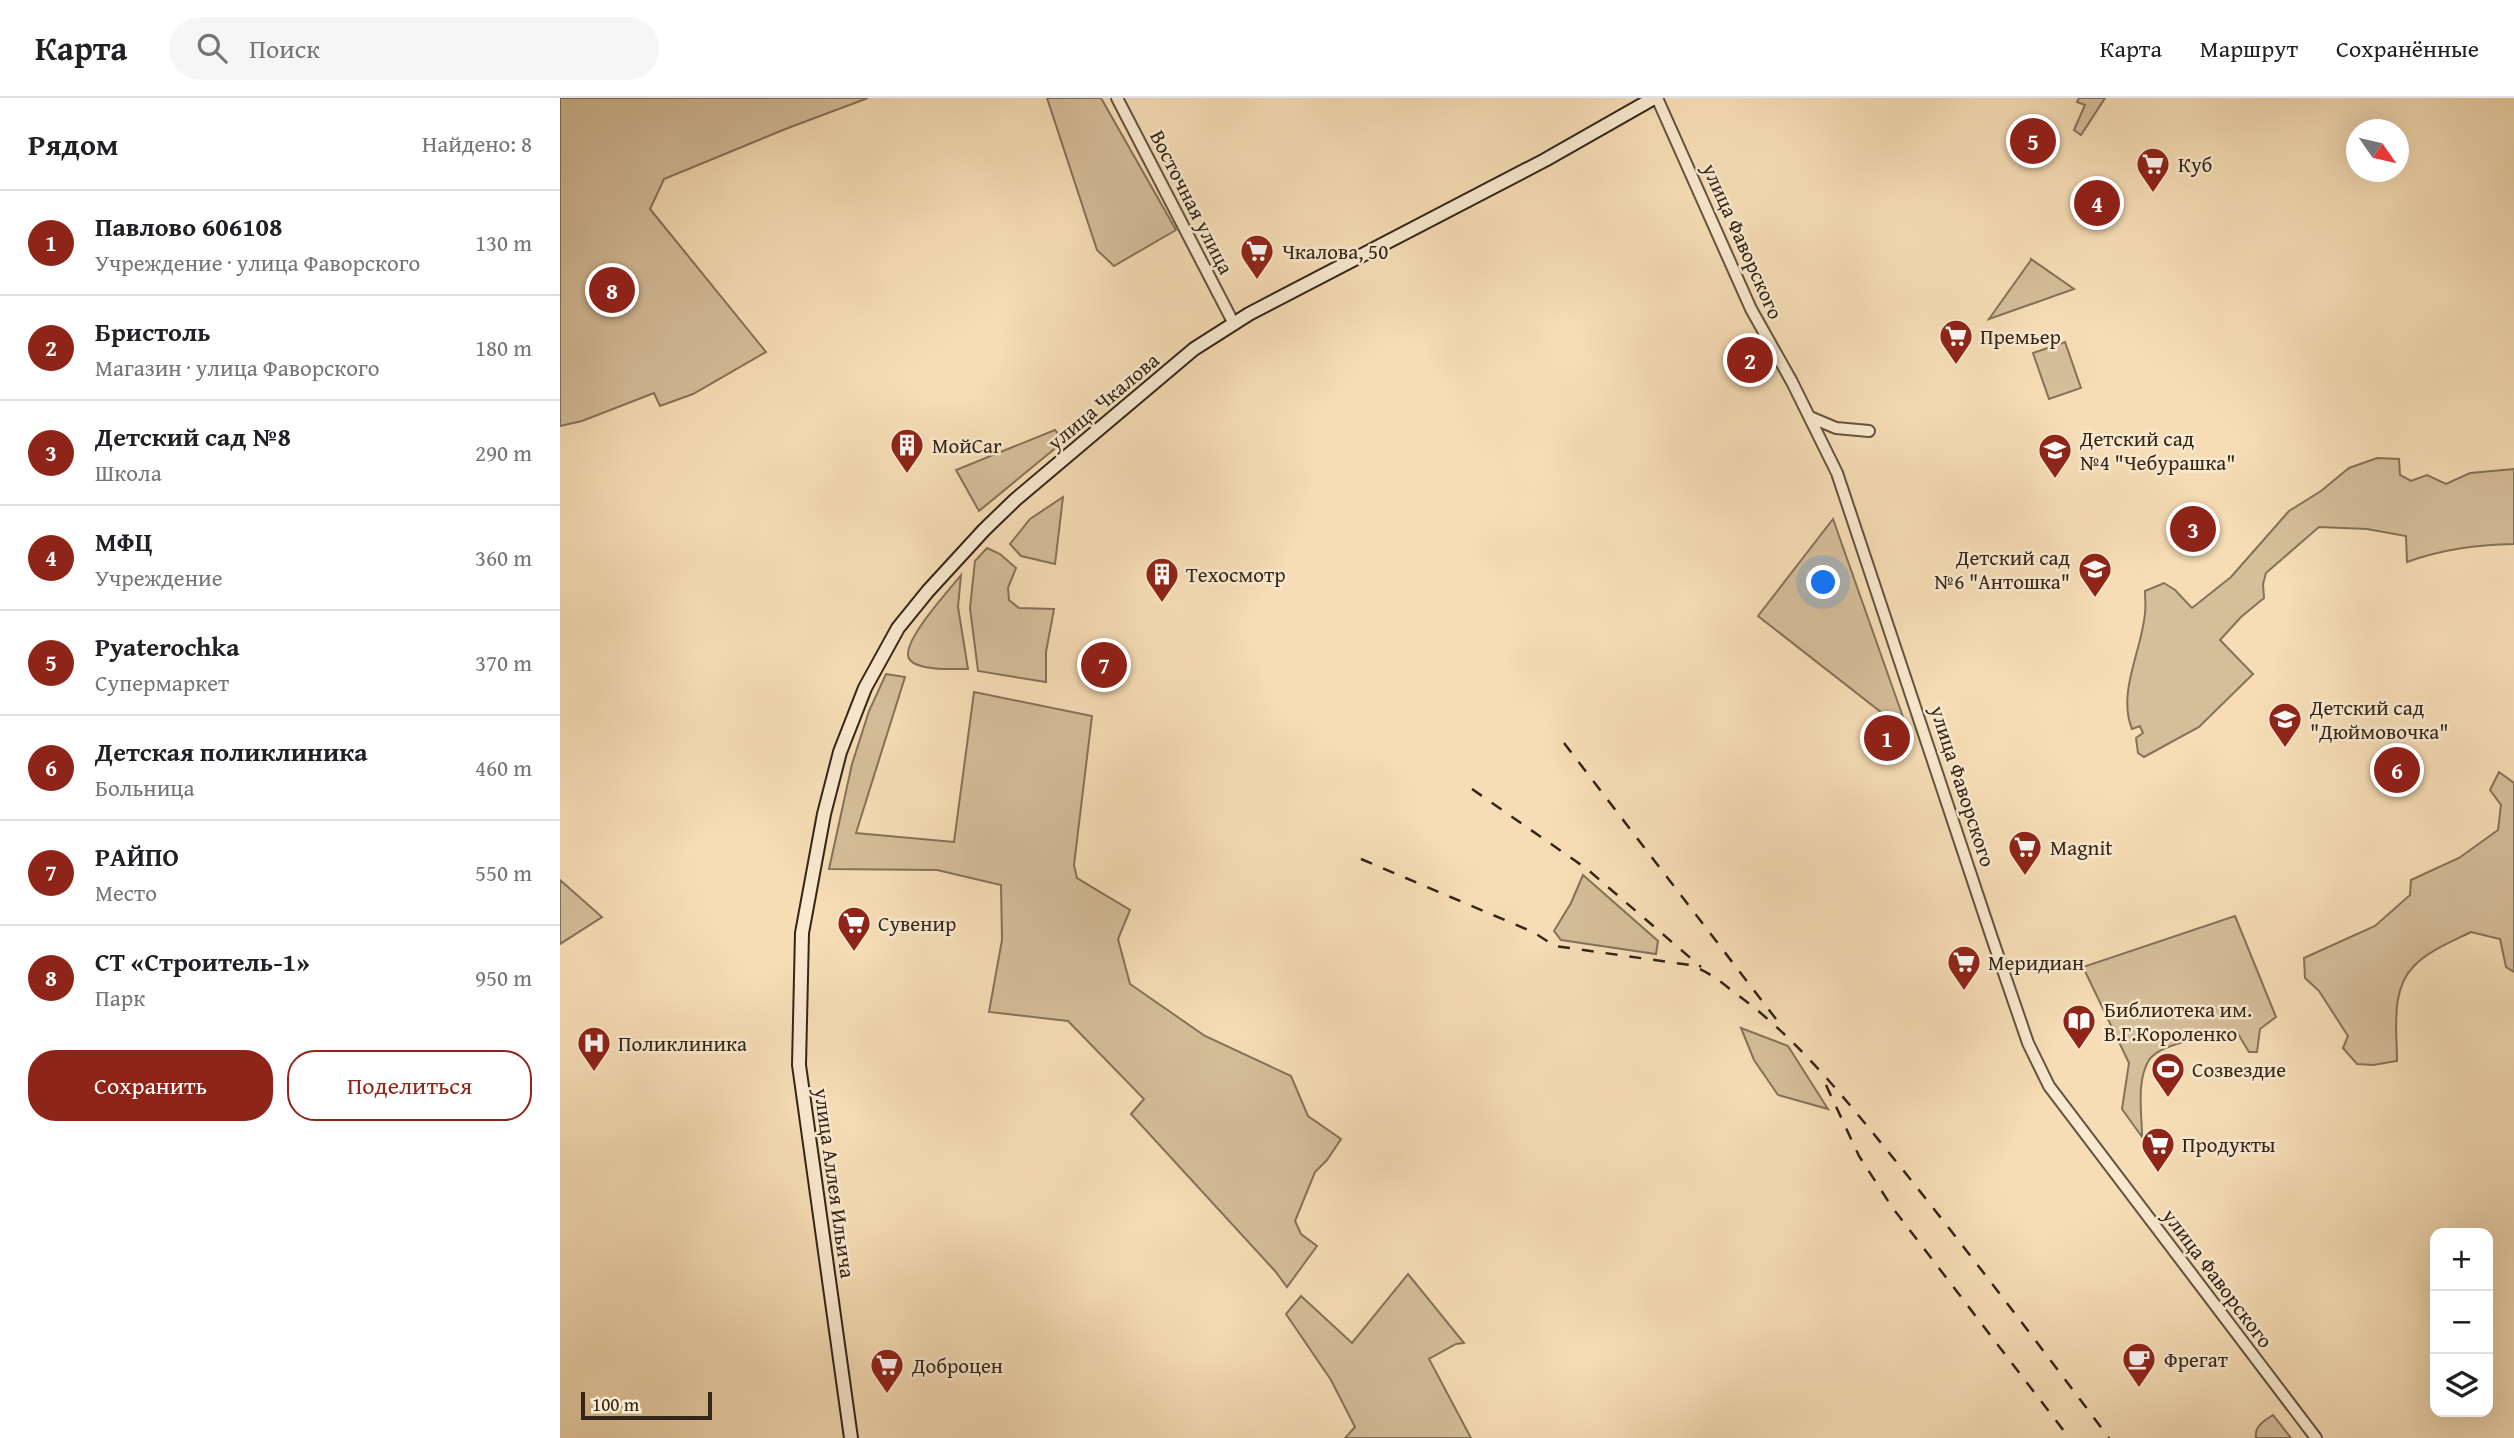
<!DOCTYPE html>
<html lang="ru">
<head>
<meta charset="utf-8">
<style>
  :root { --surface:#fff; --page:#f6f6f6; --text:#202124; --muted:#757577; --line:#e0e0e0; --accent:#8f2418 }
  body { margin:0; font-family:"Gentium Book Plus",serif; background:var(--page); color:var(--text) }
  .controls { position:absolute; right:21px; bottom:21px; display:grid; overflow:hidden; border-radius:14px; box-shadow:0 7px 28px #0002 }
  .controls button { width:63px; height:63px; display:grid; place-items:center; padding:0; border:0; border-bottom:2px solid var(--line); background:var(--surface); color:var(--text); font:35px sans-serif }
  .compass { position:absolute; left:1786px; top:21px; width:63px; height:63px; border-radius:50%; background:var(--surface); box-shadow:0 7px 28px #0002; rotate:124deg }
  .scale { position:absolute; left:21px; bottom:18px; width:131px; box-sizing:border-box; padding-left:7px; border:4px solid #332518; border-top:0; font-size:19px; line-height:24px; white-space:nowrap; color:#332518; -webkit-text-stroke:5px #f9e9cf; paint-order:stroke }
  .you { position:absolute; left:1264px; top:485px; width:24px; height:24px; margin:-18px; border:5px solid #fff; border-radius:50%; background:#1a73e8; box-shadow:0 0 0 10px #1a73e833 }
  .badge { display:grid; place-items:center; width:46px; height:46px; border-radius:50%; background:var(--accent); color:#fff; font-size:23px; font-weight:700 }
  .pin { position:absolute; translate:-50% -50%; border:4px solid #fff; box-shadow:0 2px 7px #0006 }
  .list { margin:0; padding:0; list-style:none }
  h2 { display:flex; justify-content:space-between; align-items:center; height:91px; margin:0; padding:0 28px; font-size:30px }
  h2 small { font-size:23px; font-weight:400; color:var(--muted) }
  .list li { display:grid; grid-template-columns:46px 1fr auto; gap:21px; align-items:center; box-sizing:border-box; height:105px; padding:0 28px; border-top:2px solid var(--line) }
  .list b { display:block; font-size:26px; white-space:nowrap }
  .list p { margin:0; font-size:23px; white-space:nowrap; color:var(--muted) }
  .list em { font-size:23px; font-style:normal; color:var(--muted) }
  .actions { display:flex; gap:14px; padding:21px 28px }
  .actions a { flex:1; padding:16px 0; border:2px solid var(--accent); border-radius:28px; text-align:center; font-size:24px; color:var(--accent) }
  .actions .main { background:var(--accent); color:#fff }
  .icon { flex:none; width:38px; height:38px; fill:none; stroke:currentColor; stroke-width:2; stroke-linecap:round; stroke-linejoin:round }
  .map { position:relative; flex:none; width:1954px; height:1340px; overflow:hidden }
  header { display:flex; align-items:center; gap:42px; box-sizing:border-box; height:98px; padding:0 35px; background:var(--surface); border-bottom:2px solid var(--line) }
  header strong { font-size:33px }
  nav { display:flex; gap:38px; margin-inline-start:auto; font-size:24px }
  .search { width:490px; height:63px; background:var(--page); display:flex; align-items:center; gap:18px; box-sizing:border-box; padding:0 24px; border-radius:38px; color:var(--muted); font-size:26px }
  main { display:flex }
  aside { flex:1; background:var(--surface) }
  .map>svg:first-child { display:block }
</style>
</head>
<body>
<header>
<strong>Карта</strong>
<div class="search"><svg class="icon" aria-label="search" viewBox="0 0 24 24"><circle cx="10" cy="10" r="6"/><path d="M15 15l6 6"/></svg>Поиск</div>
<nav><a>Карта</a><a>Маршрут</a><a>Сохранённые</a></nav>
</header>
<main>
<aside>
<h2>Рядом<small>Найдено: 8</small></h2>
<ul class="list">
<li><span class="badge">1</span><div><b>Павлово 606108</b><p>Учреждение · улица Фаворского</p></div><em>130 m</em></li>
<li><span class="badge">2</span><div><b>Бристоль</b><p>Магазин · улица Фаворского</p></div><em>180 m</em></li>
<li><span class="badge">3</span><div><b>Детский сад №8</b><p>Школа</p></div><em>290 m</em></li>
<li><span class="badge">4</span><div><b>МФЦ</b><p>Учреждение</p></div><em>360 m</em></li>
<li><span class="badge">5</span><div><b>Pyaterochka</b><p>Супермаркет</p></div><em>370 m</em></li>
<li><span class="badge">6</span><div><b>Детская поликлиника</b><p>Больница</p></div><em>460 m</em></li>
<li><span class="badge">7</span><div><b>РАЙПО</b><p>Место</p></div><em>550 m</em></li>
<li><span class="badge">8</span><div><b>СТ «Строитель-1»</b><p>Парк</p></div><em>950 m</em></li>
</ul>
<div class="actions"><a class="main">Сохранить</a><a>Поделиться</a></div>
</aside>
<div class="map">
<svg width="1954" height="1340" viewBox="0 0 1954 1340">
  <rect width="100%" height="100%" fill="#f6ddb5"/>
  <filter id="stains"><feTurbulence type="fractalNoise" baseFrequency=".00286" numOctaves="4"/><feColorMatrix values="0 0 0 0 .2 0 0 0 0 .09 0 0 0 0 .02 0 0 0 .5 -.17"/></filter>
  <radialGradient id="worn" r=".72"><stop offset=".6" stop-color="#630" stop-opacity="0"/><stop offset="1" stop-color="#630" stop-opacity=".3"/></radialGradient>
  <path fill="#d5be9a" stroke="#847259" stroke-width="2" d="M0,0h308l-80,30 -124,51 -14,30 116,143 -73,42 -33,12 -6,-13 -72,28 -22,5z
    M487,0h54l75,132 -62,36 -17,-16z
    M1519,0h26l-24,37 -7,-5 11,-25 -8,-3z
    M1471,161l43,30 -85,30 42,-59z
    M1505,244l16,46 -32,11 -16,-46z
    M495,332l9,11 -85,70 -23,-41z
    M1817,360l22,1 1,16 11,6 16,-6 19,9 24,-11 44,-4v75c-38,1 -71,5 -107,18l-1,-26 -39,-7 -48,-2 -53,46 -3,11 1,14 -23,19 -21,23 33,34 -54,53 -55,30 -6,-4 -2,-15 7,-5 -3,-7 -8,3c-15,-36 10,-79 13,-116 1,-7 0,-15 0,-22l19,-8 11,7 17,18 39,-31 58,-66 32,-20 28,-23z
    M503,399l-8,67 -34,-8 -11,-12 20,-25z
    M1273,421l76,215 -151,-118z
    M427,450l13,6 16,14 -8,20 1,12 10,8 35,1 -8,43v30l-68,-11 -8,-63 5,-47z
    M401,477l-3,32 10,62c-14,0 -49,2 -58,-9 -13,-14 41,-72 51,-85z
    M326,576l19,3 -49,156 98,9 20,-150 118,24 -18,149 3,13 53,32 -12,29 12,45 75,52 86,40 17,40 33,23 -14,21 -12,12 -20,49 6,13 16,12 -30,41 -12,-16 -144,-157 13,-15 -76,-78 -79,-9 13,-72 -1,-55 -64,-15 -108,-1 23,-105 17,-53z
    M1939,674l15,11v189l-8,-5 -6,-28 -29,-7c-18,9 -43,19 -57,34 -24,24 -17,64 -17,95l-24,4 -16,-1 -14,-16 5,-12 -29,-45 -14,-13 -1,-20 71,-32 35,-31 1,-15 48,-22 39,-28 3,-25 -11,-15z
    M1023,777l75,66 -2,13 -95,-14 -7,-9 17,-28z
    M0,782l42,37 -42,27z
    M1675,818l41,101 -16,12 -3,23h-8l-12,-20c-21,3 -76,10 -88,28 -13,21 -7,54 -7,77l-20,-28 7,-46 -46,-96z
    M1181,930l47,18 40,63 -50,-14 -24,-35z
    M848,1176l56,69 -8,1 -27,15 42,79h-126l10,-11 -24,-47 -45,-66 15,-18 51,47z
    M1713,1317l18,23h-35c-2,-12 8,-17 17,-23z"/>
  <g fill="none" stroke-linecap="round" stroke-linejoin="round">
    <defs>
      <path id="tertiary" d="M557,0l117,226
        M1097,0l94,211 41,73 45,91 155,465 36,105 21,43 267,352
        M1250,319l26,11 33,3"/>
      <path id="secondary" d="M291,1340l-52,-373 3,-132 22,-119 16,-62 25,-64 33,-60 30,-37 56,-61 31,-30 179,-151 55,-35 296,-154 109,-62"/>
    </defs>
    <use href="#tertiary" stroke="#64533f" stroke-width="14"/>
    <use href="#secondary" stroke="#332518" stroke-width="16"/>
    <use href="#tertiary" stroke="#f9e9cf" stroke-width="10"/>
    <use href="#secondary" stroke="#f9e9cf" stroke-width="12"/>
    <path stroke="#332518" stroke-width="2.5" stroke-dasharray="12 12" stroke-linecap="butt" d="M1004,645l212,276
      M912,691l115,80 114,98
      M801,761l172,73 22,14 135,19c18,6 31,17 45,28 65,47 114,111 164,172 72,90 141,181 210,273
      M1266,987l33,71 33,51 175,228"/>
  </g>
  <defs>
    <symbol id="supermarket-pin" viewBox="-11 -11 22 30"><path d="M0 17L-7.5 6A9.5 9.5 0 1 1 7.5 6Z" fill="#8f2418" stroke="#f9e9cf"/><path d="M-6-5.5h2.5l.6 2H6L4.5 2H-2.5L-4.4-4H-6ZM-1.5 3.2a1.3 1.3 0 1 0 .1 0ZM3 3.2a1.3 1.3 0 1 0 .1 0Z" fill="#fff"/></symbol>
    <symbol id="building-pin" viewBox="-11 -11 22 30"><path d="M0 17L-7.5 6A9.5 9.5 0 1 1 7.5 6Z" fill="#8f2418" stroke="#f9e9cf"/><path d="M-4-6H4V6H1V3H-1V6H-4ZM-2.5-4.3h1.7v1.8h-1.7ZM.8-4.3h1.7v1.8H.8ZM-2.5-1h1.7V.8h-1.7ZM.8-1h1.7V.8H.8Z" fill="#fff"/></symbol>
    <symbol id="school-pin" viewBox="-11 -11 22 30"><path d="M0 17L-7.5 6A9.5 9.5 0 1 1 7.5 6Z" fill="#8f2418" stroke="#f9e9cf"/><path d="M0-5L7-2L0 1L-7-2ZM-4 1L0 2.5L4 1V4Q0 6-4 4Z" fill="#fff"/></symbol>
    <symbol id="library-pin" viewBox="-11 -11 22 30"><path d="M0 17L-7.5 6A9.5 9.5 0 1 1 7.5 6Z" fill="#8f2418" stroke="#f9e9cf"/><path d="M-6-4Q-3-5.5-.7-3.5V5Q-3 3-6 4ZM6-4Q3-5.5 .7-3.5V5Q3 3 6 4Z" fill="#fff"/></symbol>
    <symbol id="hospital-pin" viewBox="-11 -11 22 30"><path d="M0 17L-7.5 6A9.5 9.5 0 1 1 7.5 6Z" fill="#8f2418" stroke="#f9e9cf"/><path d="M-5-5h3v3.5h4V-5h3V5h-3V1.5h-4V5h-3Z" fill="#fff"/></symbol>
    <symbol id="stadium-pin" viewBox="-11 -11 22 30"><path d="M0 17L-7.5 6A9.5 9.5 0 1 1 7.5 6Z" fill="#8f2418" stroke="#f9e9cf"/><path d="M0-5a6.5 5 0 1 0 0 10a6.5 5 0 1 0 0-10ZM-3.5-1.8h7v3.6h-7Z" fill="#fff"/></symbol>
    <symbol id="cafe-pin" viewBox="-11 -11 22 30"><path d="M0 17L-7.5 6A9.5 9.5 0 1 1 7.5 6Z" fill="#8f2418" stroke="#f9e9cf"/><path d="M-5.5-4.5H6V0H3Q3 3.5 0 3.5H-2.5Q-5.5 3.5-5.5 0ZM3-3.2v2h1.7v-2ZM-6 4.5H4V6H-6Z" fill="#fff"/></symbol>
  </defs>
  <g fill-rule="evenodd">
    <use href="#supermarket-pin" x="1574" y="47" width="38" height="52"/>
    <use href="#supermarket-pin" x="678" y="134" width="38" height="52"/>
    <use href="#supermarket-pin" x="1377" y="219" width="38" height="52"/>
    <use href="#building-pin" x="328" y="328" width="38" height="52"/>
    <use href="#school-pin" x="1476" y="333" width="38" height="52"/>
    <use href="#school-pin" x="1516" y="452" width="38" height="52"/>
    <use href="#building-pin" x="583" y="457" width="38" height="52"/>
    <use href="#school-pin" x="1706" y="602" width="38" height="52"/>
    <use href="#supermarket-pin" x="1446" y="730" width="38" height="52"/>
    <use href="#supermarket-pin" x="275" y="806" width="38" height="52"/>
    <use href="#supermarket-pin" x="1385" y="845" width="38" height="52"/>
    <use href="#library-pin" x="1500" y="904" width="38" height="52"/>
    <use href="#hospital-pin" x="15" y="926" width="38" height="52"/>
    <use href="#stadium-pin" x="1589" y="952" width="38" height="52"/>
    <use href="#supermarket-pin" x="1579" y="1027" width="38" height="52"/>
    <use href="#cafe-pin" x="1560" y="1242" width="38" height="52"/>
    <use href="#supermarket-pin" x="308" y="1248" width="38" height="52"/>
  </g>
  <g text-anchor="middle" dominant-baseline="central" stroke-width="5" stroke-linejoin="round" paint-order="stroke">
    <g font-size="21" fill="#332518" stroke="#f9e9cf" text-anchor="start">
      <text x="1618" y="66">Куб</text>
      <text x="722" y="153">Чкалова, 50</text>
      <text x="1420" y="238">Премьер</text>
      <text x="1520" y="340">Детский сад<tspan x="1520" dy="24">№4 "Чебурашка"</tspan></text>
      <text x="372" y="347">МойCar</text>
      <text x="1510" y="459" text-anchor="end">Детский сад<tspan x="1510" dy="24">№6 "Антошка"</tspan></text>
      <text x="626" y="476">Техосмотр</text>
      <text x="1750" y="609">Детский сад<tspan x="1750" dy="24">"Дюймовочка"</tspan></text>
      <text x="1490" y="749">Magnit</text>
      <text x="318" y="825">Сувенир</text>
      <text x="1428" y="864">Меридиан</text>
      <text x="1544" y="911">Библиотека им.<tspan x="1544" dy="24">В.Г.Короленко</tspan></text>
      <text x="58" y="945">Поликлиника</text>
      <text x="1632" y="971">Созвездие</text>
      <text x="1622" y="1046">Продукты</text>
      <text x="1604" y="1261">Фрегат</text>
      <text x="352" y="1267">Доброцен</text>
    </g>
    <g font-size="21" fill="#332518" stroke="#f9e9cf">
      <text transform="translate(632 104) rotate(63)">Восточная улица</text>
      <text transform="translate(1183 143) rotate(66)">улица Фаворского</text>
      <text transform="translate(543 303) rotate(-40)">улица Чкалова</text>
      <text transform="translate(1403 688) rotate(72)">улица Фаворского</text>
      <text transform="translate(275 1085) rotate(82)">улица Аллея Ильича</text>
      <text transform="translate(1658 1180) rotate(53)">улица Фаворского</text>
    </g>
  </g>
  <rect width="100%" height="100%" filter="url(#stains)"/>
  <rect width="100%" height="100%" fill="url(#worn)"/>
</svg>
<div class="controls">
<button>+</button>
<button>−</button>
<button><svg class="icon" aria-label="layers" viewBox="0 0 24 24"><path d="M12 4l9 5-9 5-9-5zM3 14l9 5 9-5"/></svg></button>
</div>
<svg class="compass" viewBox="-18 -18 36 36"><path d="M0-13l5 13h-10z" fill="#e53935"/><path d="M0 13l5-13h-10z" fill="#757577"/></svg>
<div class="scale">100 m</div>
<div class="you"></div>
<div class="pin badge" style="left:1327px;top:640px">1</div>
<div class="pin badge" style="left:1190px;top:262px">2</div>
<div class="pin badge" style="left:1633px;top:431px">3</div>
<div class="pin badge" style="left:1537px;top:105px">4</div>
<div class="pin badge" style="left:1473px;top:43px">5</div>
<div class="pin badge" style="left:1837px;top:672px">6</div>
<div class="pin badge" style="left:544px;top:567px">7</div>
<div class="pin badge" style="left:52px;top:192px">8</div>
</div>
</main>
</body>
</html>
